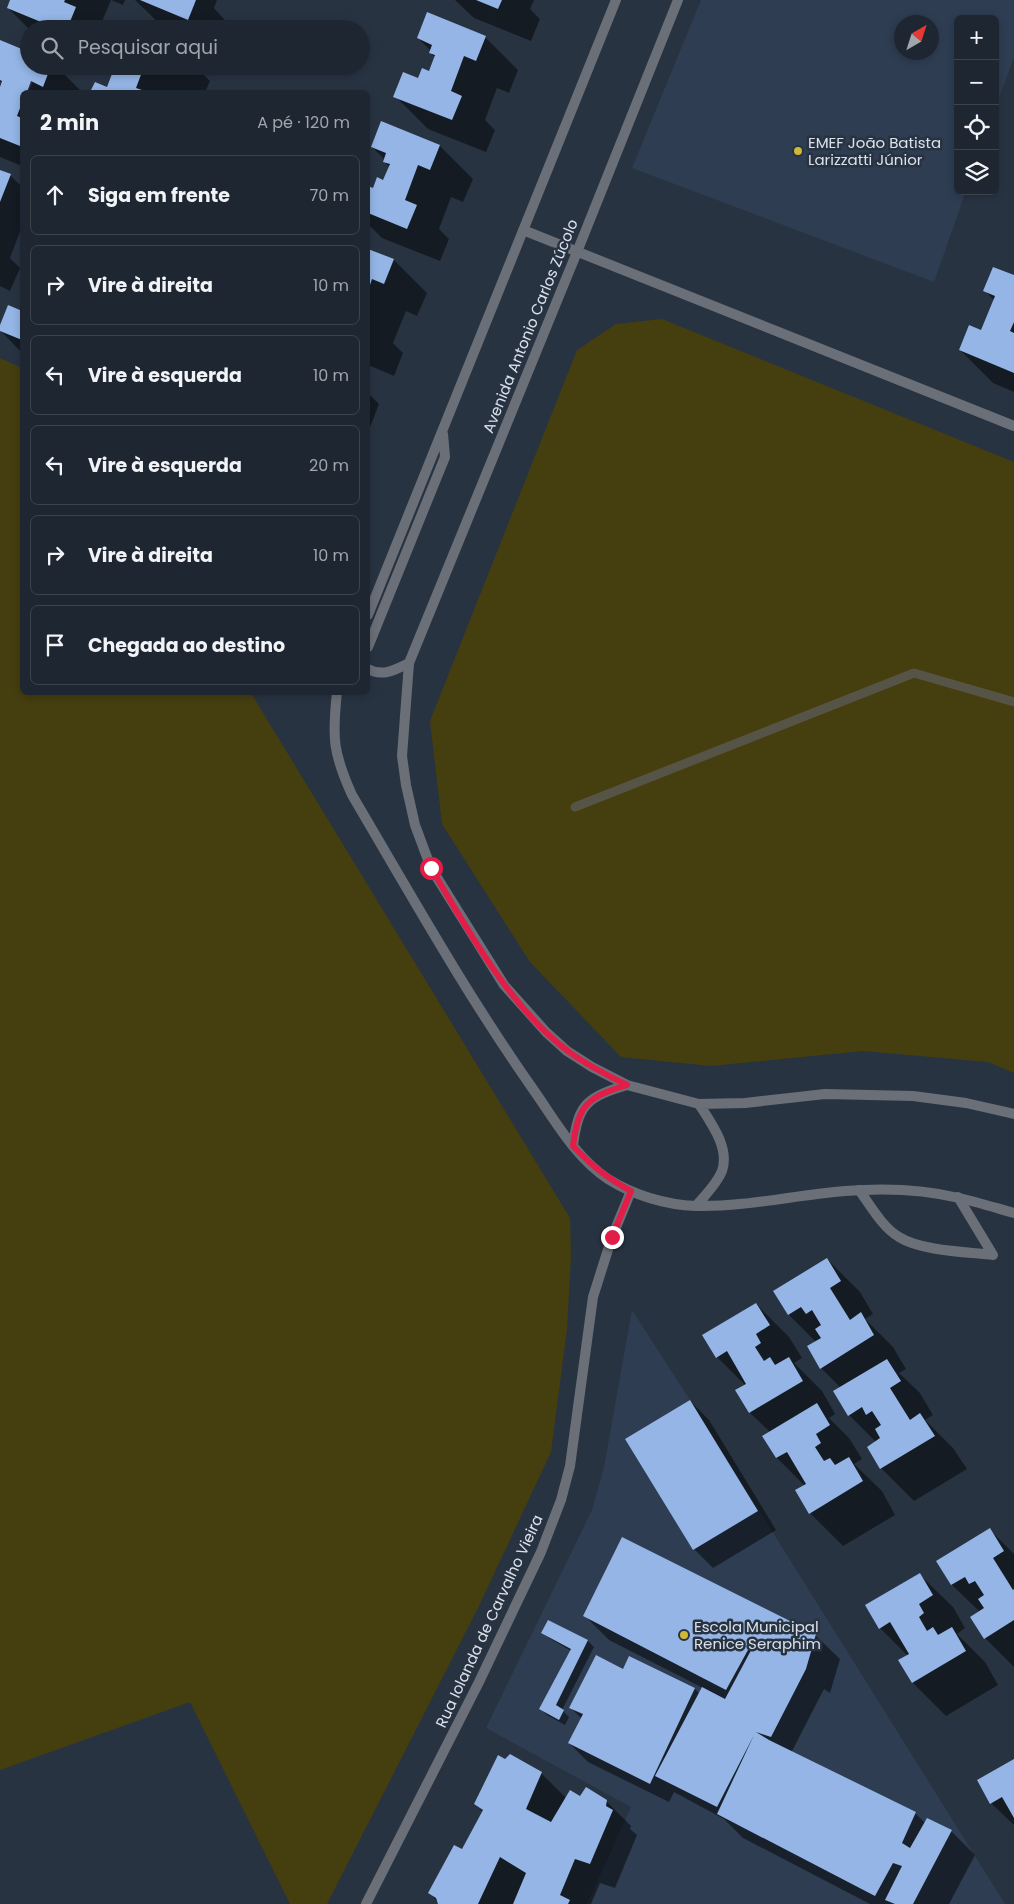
<!DOCTYPE html>
<html lang="pt">
<head>
<meta charset="utf-8">
<style>
  :root { --surface:#1e2632; --page:#262e3a; --text:#f1f3f6; --muted:#a1a5ac; --line:#3c434d }
  body { margin:0; font-family:Poppins,sans-serif; background:var(--page); color:var(--text) }
  .controls { position:absolute; right:15px; top:15px; display:grid; overflow:hidden; border-radius:8px; box-shadow:0 2px 8px #0003 }
  .controls button { width:45px; height:45px; display:grid; place-items:center; padding:0; border:0; border-bottom:1px solid var(--line); background:var(--surface); color:var(--text); font:25px sans-serif }
  .compass { position:absolute; left:894px; top:15px; width:45px; height:45px; border-radius:50%; background:var(--surface); box-shadow:0 2px 8px #0003; rotate:39deg }
  .stop { position:absolute; width:15px; height:15px; margin:-11px; border:4px solid #e11d48; border-radius:50%; background:#fff }
  .stop.end { background:#e11d48; border-color:#fff; box-shadow:0 1px 5px #0008 }
  .list { margin:0; padding:0; list-style:none }
  h2 { display:flex; justify-content:space-between; align-items:center; height:65px; margin:0; padding:0 20px; font-size:21px }
  h2 small { font-size:16px; font-weight:400; color:var(--muted) }
  .list li { display:grid; grid-template-columns:32px 1fr auto; gap:15px; align-items:center; box-sizing:border-box; height:80px; margin:0 10px 10px; padding:0 10px; border:1px solid var(--line); border-radius:8px }
  .list b { display:block; font-size:19px; white-space:nowrap }
  .list em { font-size:16px; font-style:normal; color:var(--muted) }
  .icon { flex:none; width:28px; height:28px; fill:none; stroke:currentColor; stroke-width:2; stroke-linecap:round; stroke-linejoin:round }
  .map { position:relative; flex:none; width:1014px; height:1904px; overflow:hidden }
  .search { position:absolute; background:var(--surface); box-shadow:0 2px 8px #0003; left:20px; top:20px; width:350px; height:55px; display:flex; align-items:center; gap:12px; box-sizing:border-box; padding:0 18px; border-radius:28px; color:var(--muted); font-size:19px }
  .panel { position:absolute; background:var(--surface); box-shadow:0 2px 8px #0003; left:20px; top:90px; width:350px; height:605px; border-radius:8px }
  .map>svg:first-child { display:block }
</style>
</head>
<body>
<div class="map">
<svg width="1014" height="1904" viewBox="0 0 1014 1904">
  <rect width="100%" height="100%" fill="#283342"/>
  <path fill="#2e3d52" fill-rule="evenodd" d="M701,0h313v57l-19,53v-91h-37v172h8l-32,91 -302,-114zM932,22v30h-30v-30z
    M632,1310l58,90 315,504h-418l44,-97 -145,-79 106,-218 12,-43z"/>
  <path fill="#453e0f" d="M662,319l352,143v611l-26,-11 -125,-11 -152,15 -90,-9 -91,-95 -88,-138 -12,-103 147,-371 39,-26z
    M0,358l22,10v324l229,1 319,525 1,38 -4,73 -16,123 -72,154 -152,298h-37l-100,-202 -190,68z"/>
  <path fill="#0007" d="M11,0h100l-12,29h-70l-21,-21z
    M111,0h14l-2,5z
    M135,0h82l-3,8 17,19v2h-66z
    M455,0h79l-4,9 10,10 -9,22 -57,-23z
    M485,37l33,33 -9,23 -12,-5 -12,32 10,10 -9,22 -58,-23 -33,-33 35,-23 6,-15 -6,-5 1,-2 -13,-13z
    M0,42l29,24h27l26,26h-54l7,-16 -3,-1 -7,17h-3v74l-22,-9v-66l3,-7 -3,-3z
    M116,66h79l15,15 -5,11h-114l4,-9 13,5z
    M440,146l33,33 -10,23 -12,-5 -12,32 10,10 -9,22 -58,-23 -14,-14v-37l5,2 11,-7 6,-15 -6,-5 1,-2 -13,-13z
    M0,171l10,4 12,12v39l-12,32 10,10 -10,23 -10,-5z
    M368,250l26,10 33,33 -10,23 -11,-5 -13,32 10,10 -9,23 -26,-11z
    M1014,276v116l-21,-9 -33,-33 22,-18 13,-31 -10,-10z
    M22,308v45l-22,-23 21,-18z
    M368,393l11,11 -9,23 -2,-1z
    M827,1259l33,33 13,22 -8,5 28,28 13,22 -7,4 21,20 13,22 -8,5 28,28 14,21 -53,32 -33,-33 -5,-26 -27,-27 -8,-27 -20,-20 -5,-26 -27,-27z
    M756,1304l33,33 13,21 -8,5 28,28 13,23 -6,4 20,20 13,21 -8,5 28,27 13,24 -52,31 -33,-33 -5,-27 -28,-28 -13,-22 6,-4 -20,-19 -13,-23 8,-5 -28,-28z
    M690,1401l19,19 67,110 -63,38 -19,-19z
    M990,1530l24,24v113l-29,-29 -5,-26 -28,-27 -15,-23z
    M920,1575l33,32 12,21 -8,6 28,28 13,23 -52,31 -33,-33 -13,-22 8,-5 -28,-28z
    M585,1616l230,19 25,24 -10,34 -6,-4 -33,64 124,60 10,10 26,8 24,24 -26,49h-79l-127,-66 -19,-19 -50,-27 -5,10 -81,-40 -19,-19 13,-24 -11,-11 52,-38 7,-12 65,31 5,5 3,-6 -94,-48z
    M549,1621l39,20 6,6 -32,63 7,7 -4,8 -18,-10 -6,-6 30,-58 -22,-13 -6,-6z
    M505,1760l36,13 25,25h15l25,3 25,25 -1,3 7,6 -22,53 -15,-5 -9,21h-152l-9,-11 33,-43 20,-38 -8,-8z
    M1014,1760v65l-23,-22z"/>
  <g fill="none" stroke-linecap="round" stroke-linejoin="round">
    <path stroke="#565446" stroke-width="9" d="M575,807l339,-134 100,29"/>
  </g>
  <path fill="#94b5e6" d="M10,0h55l-1,2 12,5 -9,22h-9l-51,-21z
    M140,0h56l-8,20z
    M476,0h26l-4,9z
    M427,12l59,24 -10,25 -12,-5 -13,35 11,5 -10,24 -59,-23 10,-25 15,6 4,-10 7,3 6,-16 -6,-2 3,-8 -15,-7z
    M119,23l14,6h-17z
    M0,40l29,12v14h22l-8,21 -12,-6 -4,11h-5v11l-5,13 5,2v21l-2,7 -20,-8v-51l2,-6 -2,-1z
    M115,66h37l-4,9 -6,-3 -6,16 6,2 -1,2h-51l5,-10 12,5z
    M157,66h13l-2,5z
    M381,121l59,24 -10,25 -12,-5 -13,35 12,5 -10,24 -39,-16v-27l5,2 4,-11 6,3 7,-16 -7,-2 3,-9 -15,-6z
    M0,170l11,4 -11,28z
    M368,249l26,10 -10,25 -12,-5 -4,12z
    M993,267l21,8v47l-4,9 4,2v40l-55,-23 10,-25 12,5 14,-34 -12,-5z
    M8,305l12,5 2,-5v35l-22,-9v-6z
    M827,1258l14,23 -11,7 20,32 11,-8 13,23 -54,34 -13,-23 14,-8 -6,-9 6,-4 -9,-15 -6,4 -5,-7 -13,8 -15,-24z
    M756,1303l14,22 -14,9 5,9 -6,4 9,14 6,-4 5,8 14,-8 14,24 -54,32 -14,-23 11,-6 -19,-33 -11,7 -14,-23z
    M887,1359l14,22 -11,7 20,32 10,-7 15,23 -55,33 -13,-22 13,-9 -5,-9 6,-4 -9,-14 -6,4 -4,-8 -14,9 -15,-25z
    M690,1400l68,111 -65,39 -68,-111z
    M817,1403l13,22 -14,9 5,9 -6,4 9,14 6,-3 5,7 14,-8 14,24 -54,33 -14,-24 11,-6 -19,-32 -11,6 -14,-22z
    M990,1528l14,23 -11,7 20,32 1,-1v31l-30,19 -14,-22 14,-9 -6,-9 6,-4 -9,-14 -6,3 -4,-7 -14,8 -15,-24z
    M622,1537l194,97 -10,35 -35,68 -15,-5 13,8 147,72 -14,31 8,5 17,-30 25,12 -39,74h-18l-10,-4 17,-34 -9,-3 -18,33 -158,-82 37,-79 -37,72 -62,-31 47,-89 23,12 31,-58 12,6 -14,-8 -28,51 -143,-74z
    M920,1573l13,22 -14,9 5,9 -5,4 8,14 6,-4 5,8 14,-8 14,24 -54,32 -14,-23 11,-6 -19,-32 -11,7 -14,-24z
    M548,1620l40,20 -32,65 8,5 -5,10 -20,-11 32,-60 -30,-16z
    M596,1655l27,14 6,-13 66,32 -45,96 -82,-41 15,-29 -14,-6z
    M510,1754l32,18 -16,37 25,13 19,-32 10,6 6,-9 21,13 -1,6 7,4 -23,54 -15,-5 -15,36 10,5 -2,4h-55l13,-31 -26,-16 -22,47h-40l-2,-6 -8,-5 26,-48 8,4 21,-39 -9,-6 24,-49 7,4z
    M1014,1759v59l-12,-21 -12,7 -13,-24z"/>
  <g fill="none" stroke-linecap="round" stroke-linejoin="round">
    <path stroke="#6b7078" stroke-width="10" d="M859,1190c12,16 23,37 40,47 22,14 68,15 94,18
      M958,1197l35,58"/>
    <path stroke="#6b7078" stroke-width="10" d="M678,0l-101,252 -168,411 -7,93 4,29 9,40 16,43 73,117 42,47 21,19 25,16 35,18 72,19 46,-1 80,-9 88,2 53,7 48,11
      M523,230l491,196
      M368,615l248,-615
      M368,647l77,-190 -2,-23
      M368,669c14,8 27,1 41,-6
      M337,692c-5,46 -4,61 15,103 59,100 116,202 183,297 21,30 41,66 73,87 25,16 58,26 88,27 50,1 99,-11 149,-15 37,-3 77,-2 114,7 18,4 37,10 55,15
      M573,1146c5,-42 14,-49 54,-61
      M696,1206c9,-11 21,-22 26,-35 8,-23 -11,-48 -23,-67
      M366,1904l113,-222 62,-130 20,-52 9,-34 23,-169 19,-60 19,-46"/>
  </g>
  <g fill="none" stroke-linecap="round" stroke-linejoin="round">
    <path stroke="#e11d48" stroke-width="6" d="M431,868c36,61 80,141 137,183 18,14 39,24 59,34 -39,12 -49,19 -54,61 19,20 34,32 58,45l-19,46"/>
  </g>
  <g fill="#cdb938" stroke="#283342" stroke-width="2">
    <circle cx="798" cy="151" r="5"/>
    <circle cx="684" cy="1635" r="5"/>
  </g>
  <g text-anchor="middle" dominant-baseline="central" stroke-width="5" stroke-linejoin="round" paint-order="stroke">
    <g font-size="15" fill="#dae1eb" stroke="#283342" text-anchor="start">
      <text x="808" y="142">EMEF João Batista<tspan x="808" dy="17">Larizzatti Júnior</tspan></text>
      <text x="694" y="1626">Escola Municipal<tspan x="694" dy="17">Renice Seraphim</tspan></text>
    </g>
    <g font-size="15" fill="#dae1eb" stroke="#283342">
      <text transform="translate(530 326) rotate(-68)">Avenida Antonio Carlos Zúcolo</text>
      <text transform="translate(489 1621) rotate(-65)">Rua Iolanda de Carvalho Vieira</text>
    </g>
  </g>
</svg>
<div class="controls">
<button>+</button>
<button>−</button>
<button><svg class="icon" aria-label="locate" viewBox="0 0 24 24"><circle cx="12" cy="12" r="6"/><path d="M12 2v4M12 18v4M2 12h4M18 12h4"/></svg></button>
<button><svg class="icon" aria-label="layers" viewBox="0 0 24 24"><path d="M12 4l9 5-9 5-9-5zM3 14l9 5 9-5"/></svg></button>
</div>
<svg class="compass" viewBox="-18 -18 36 36"><path d="M0-13l5 13h-10z" fill="#e53935"/><path d="M0 13l5-13h-10z" fill="#a1a5ac"/></svg>
<div class="stop" style="left:431px;top:868px"></div>
<div class="stop end" style="left:612px;top:1237px"></div>
<div class="search"><svg class="icon" aria-label="search" viewBox="0 0 24 24"><circle cx="10" cy="10" r="6"/><path d="M15 15l6 6"/></svg>Pesquisar aqui</div>
<section class="panel">
<h2>2 min<small>A pé · 120 m</small></h2>
<ul class="list">
<li><svg class="icon" aria-label="ahead" viewBox="0 0 24 24"><path d="M12 20V5M6 11l6-6 6 6"/></svg><div><b>Siga em frente</b></div><em>70 m</em></li>
<li><svg class="icon" aria-label="right" viewBox="0 0 24 24"><path d="M7 20v-9h11M14 6l5 5-5 5"/></svg><div><b>Vire à direita</b></div><em>10 m</em></li>
<li><svg class="icon" aria-label="left" viewBox="0 0 24 24"><path d="M17 20v-9H6M10 6l-5 5 5 5"/></svg><div><b>Vire à esquerda</b></div><em>10 m</em></li>
<li><svg class="icon" aria-label="left" viewBox="0 0 24 24"><path d="M17 20v-9H6M10 6l-5 5 5 5"/></svg><div><b>Vire à esquerda</b></div><em>20 m</em></li>
<li><svg class="icon" aria-label="right" viewBox="0 0 24 24"><path d="M7 20v-9h11M14 6l5 5-5 5"/></svg><div><b>Vire à direita</b></div><em>10 m</em></li>
<li><svg class="icon" aria-label="arrive" viewBox="0 0 24 24"><path d="M6 21V4h12l-3 4 3 4H6"/></svg><div><b>Chegada ao destino</b></div></li>
</ul>
</section>
</div>
</body>
</html>
